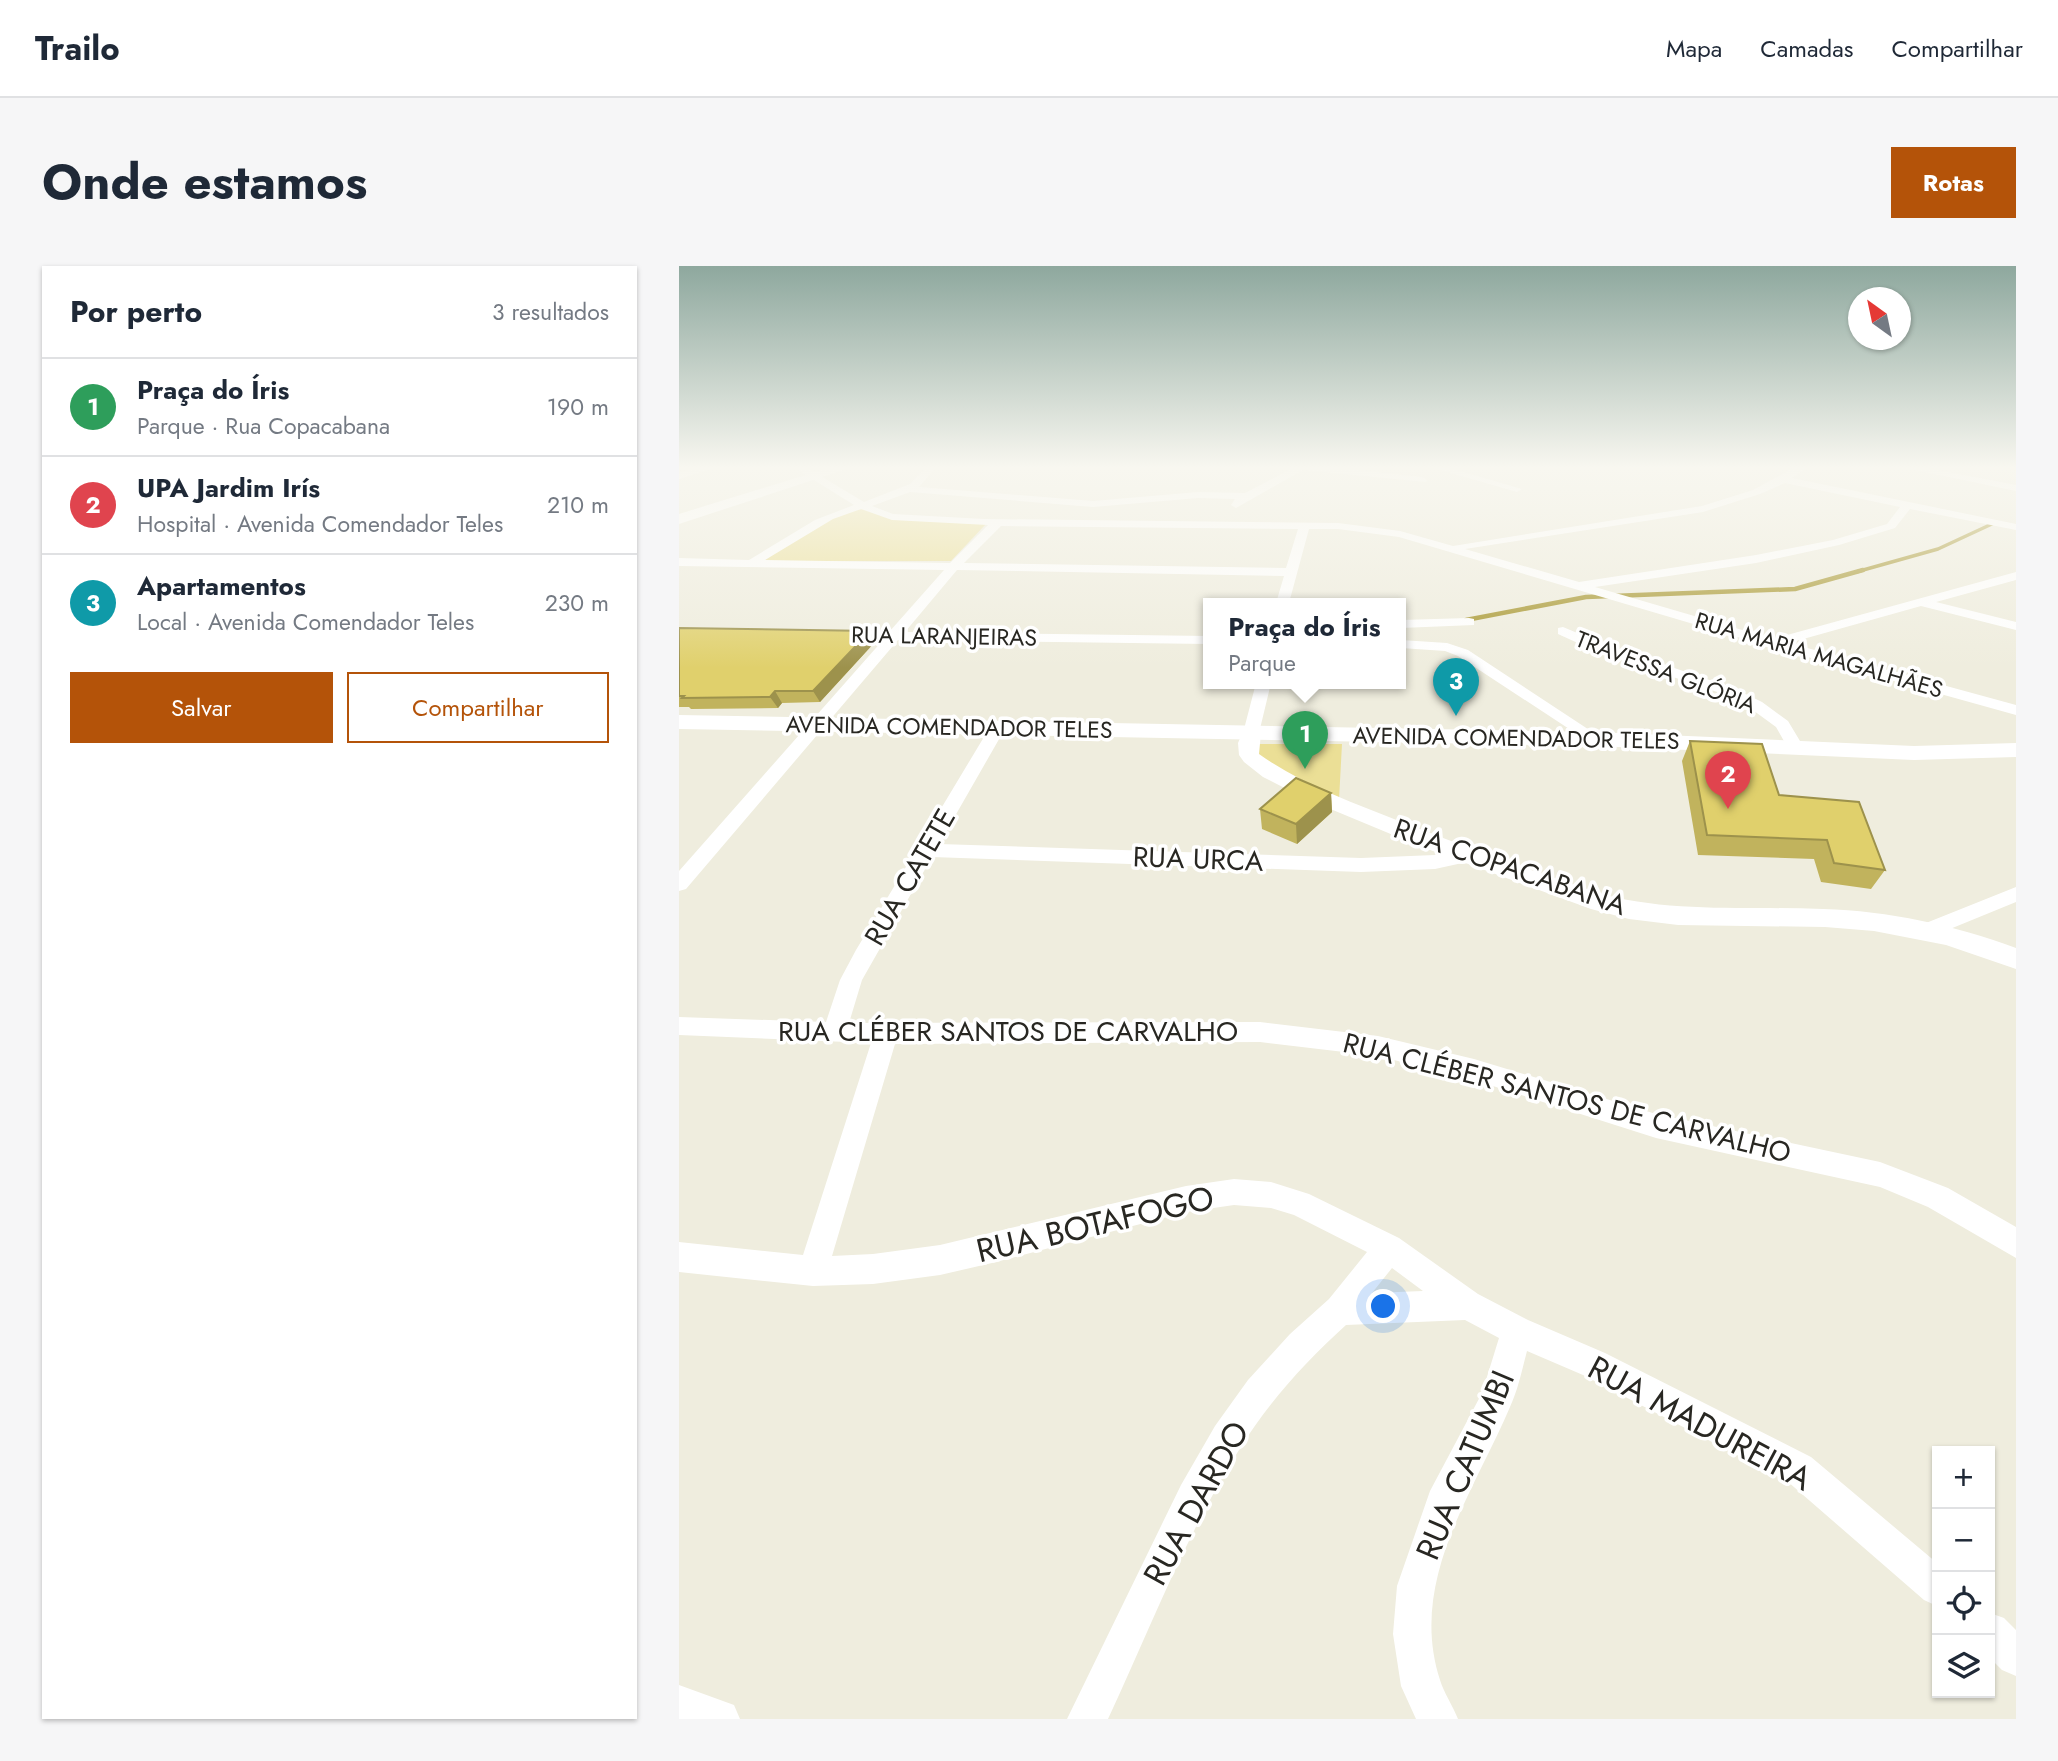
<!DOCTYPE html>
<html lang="pt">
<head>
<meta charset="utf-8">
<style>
  :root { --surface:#fff; --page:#f6f6f7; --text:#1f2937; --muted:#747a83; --line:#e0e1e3; --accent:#b45309 }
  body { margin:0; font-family:Jost,sans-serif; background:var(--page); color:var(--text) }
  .controls { position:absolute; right:21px; bottom:21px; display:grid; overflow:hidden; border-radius:0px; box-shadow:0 2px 5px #0004 }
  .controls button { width:63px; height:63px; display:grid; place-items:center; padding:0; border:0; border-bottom:2px solid var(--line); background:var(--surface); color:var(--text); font:35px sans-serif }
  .compass { position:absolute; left:1169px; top:21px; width:63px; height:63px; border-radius:50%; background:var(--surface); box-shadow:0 2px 5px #0004; rotate:327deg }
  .you { position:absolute; left:705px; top:1041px; width:24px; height:24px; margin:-18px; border:5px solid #fff; border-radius:50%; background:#1a73e8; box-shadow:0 0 0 10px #1a73e833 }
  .badge { display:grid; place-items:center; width:46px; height:46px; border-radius:50%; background:var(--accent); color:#fff; font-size:23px; font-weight:700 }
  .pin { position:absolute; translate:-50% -58px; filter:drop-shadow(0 2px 4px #0008) }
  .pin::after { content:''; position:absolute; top:37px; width:24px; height:21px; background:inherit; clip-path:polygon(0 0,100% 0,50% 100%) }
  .popup { position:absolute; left:524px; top:332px; width:203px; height:91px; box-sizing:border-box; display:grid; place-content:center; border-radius:0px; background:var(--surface); filter:drop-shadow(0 2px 5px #0005); font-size:23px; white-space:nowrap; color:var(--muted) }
  .popup b { font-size:26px; color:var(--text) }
  .popup::after { content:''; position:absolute; left:50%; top:100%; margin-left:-14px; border:14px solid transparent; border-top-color:var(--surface) }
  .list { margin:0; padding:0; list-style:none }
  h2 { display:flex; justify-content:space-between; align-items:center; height:91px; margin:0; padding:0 28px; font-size:30px }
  h2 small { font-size:23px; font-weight:400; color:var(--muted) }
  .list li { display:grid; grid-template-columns:46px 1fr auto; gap:21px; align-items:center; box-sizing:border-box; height:98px; padding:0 28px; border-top:2px solid var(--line) }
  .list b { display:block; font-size:26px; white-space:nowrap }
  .list p { margin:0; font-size:23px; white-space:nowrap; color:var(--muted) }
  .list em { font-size:23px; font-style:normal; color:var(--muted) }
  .actions { display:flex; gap:14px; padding:21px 28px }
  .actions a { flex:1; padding:16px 0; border:2px solid var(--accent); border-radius:0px; text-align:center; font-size:24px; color:var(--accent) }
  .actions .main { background:var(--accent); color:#fff }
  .icon { flex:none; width:38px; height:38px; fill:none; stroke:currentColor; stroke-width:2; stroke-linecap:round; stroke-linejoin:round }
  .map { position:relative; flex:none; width:1337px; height:1453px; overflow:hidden; border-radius:0px }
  header { display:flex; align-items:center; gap:42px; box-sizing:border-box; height:98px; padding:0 35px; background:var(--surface); border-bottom:2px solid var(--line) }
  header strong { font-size:33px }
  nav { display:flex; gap:38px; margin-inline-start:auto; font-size:24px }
  .intro { display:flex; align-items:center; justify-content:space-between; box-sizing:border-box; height:168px; padding:0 42px }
  h1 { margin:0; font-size:49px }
  .button { padding:18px 32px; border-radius:0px; background:var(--accent); color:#fff; font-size:24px; font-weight:700 }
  main { display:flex; gap:42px; padding:0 42px }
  aside { flex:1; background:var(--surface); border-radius:0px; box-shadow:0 2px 5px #0004 }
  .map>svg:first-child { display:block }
</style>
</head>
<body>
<header>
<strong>Trailo</strong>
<nav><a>Mapa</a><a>Camadas</a><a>Compartilhar</a></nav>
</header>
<div class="intro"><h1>Onde estamos</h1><a class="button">Rotas</a></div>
<main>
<aside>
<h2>Por perto<small>3 resultados</small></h2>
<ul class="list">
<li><span class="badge" style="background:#2e9e5b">1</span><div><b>Praça do Íris</b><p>Parque · Rua Copacabana</p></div><em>190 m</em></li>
<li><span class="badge" style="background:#e0444e">2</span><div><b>UPA Jardim Irís</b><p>Hospital · Avenida Comendador Teles</p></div><em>210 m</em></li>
<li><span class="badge" style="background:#0f9aa8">3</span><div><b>Apartamentos</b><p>Local · Avenida Comendador Teles</p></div><em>230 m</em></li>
</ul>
<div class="actions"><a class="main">Salvar</a><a>Compartilhar</a></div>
</aside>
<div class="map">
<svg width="1337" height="1453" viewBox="0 0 1337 1453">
  <rect width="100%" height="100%" fill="#efedde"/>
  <path fill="#ebdf96" d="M185,243l39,11 83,4 -35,37h-188c29,-18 66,-50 101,-52z
    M573,478h90l-3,56 -78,-38z"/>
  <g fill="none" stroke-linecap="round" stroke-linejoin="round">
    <path stroke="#a7962e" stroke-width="3.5" d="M1177,306l82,-23 56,-26"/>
    <path stroke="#a7962e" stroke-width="4.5" d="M787,354l120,-23 209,-8 68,-19"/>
    <path fill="#fff" fill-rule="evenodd" d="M29,199h16l-45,14v-6z
      M111,199h12l62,37 46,-18 18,-19h10l-19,22 174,14 105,-9 47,1 46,-24 -17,-4h37l111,12 5,3 -1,2 -123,-12 -67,38 -5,-3 4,-6 -37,-1 -105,9 -183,-15 -38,14 21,8 91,5 354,4 62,8 53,15 249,-40 51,-16 46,-25h12l-19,13 224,46v6l-106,-21 -15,19 -56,17 -83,18 -161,24 178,52 243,-67v8l-80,22 80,20v8l-95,-24 -132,37 227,62v10l-248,-69 -369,-109 -61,-8h-29l-20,74h-13l8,-27 -327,-6 -52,62 304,4v8l-311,-4 -212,249 -7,2v-20l204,-231 -40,-1 -5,-1v-6l52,-1 54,-61 -265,-4v-8l70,2 66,-40 39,-15zM1106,217l115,24 -13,17 -54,16 -77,15 -177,27 -114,-33 238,-37 57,-18zM182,243l31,11 96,5 -38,38 -185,-3 68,-41zM322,260l297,3 -12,39 -322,-5z
      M744,199h16l83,24 -5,3z
      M1212,199h21l104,20v6z
      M790,352l5,1v6l-73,3v-8z
      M884,361l38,16 132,45 29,14 26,19 15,25 -2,4h-12l-13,-23 -26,-19 -27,-14 -132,-45 -33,-15v-6z
      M722,374l46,3 21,7 135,89 -2,3h-12l-131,-86 -13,-5 -44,-3z
      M577,417h15l-12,50 -8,5 -8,-5z
      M319,456l8,5 -67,117 422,14 74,-3 34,-6 7,1 3,5 -3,5 -41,9 -74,3 -429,-15 -70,123 -13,43 411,-1 118,14 96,23 182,55 224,48 68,26 68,39v31l-88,-51 -48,-20 -224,-49 -182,-58 -96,-24 -118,-14 -365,2 -63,212 41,-2 67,-9 246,-59 48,-7 37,3 38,12 90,44 79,56 50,26 77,33 206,104 126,106v43l-13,-6 -137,-119 -204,-106 -56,-24c-5,19 -9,39 -17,56 -37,87 -102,174 -70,273 4,13 13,26 18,39h-42l-15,-33 -8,-52 4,-48 33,-95 52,-98 17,-55 -34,-18 -119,5c-41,37 -78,78 -107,125 -53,84 -89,179 -131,269h-41l114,-234 34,-59 33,-46 42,-46 39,-35 38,-47 -73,-37 -23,-7 -37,-3 -48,7 -194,51 -52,12 -67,9 -60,2 -134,-14v-30l124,13 68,-212 -192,-8v-18l147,5 14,-42 16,-30 134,-223zM713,1002l31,23 -51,2z
      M1337,621v15l-88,36 -7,-3 -4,-5 4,-5z
      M1311,1347l14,5 12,12v46l-14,-6 -12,-12z
      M0,1419l55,20 6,14h-61z"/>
    <path fill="#fff" fill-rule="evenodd" d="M572,461l7,2 3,4 -2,21c42,30 92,48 140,67 68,27 136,51 206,74 71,18 145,11 218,14 66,2 131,16 193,39v21l-70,-24 -72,-14 -49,-4 -147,-2 -49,-6 -38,-10 -169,-62 -118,-49 -41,-21 -19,-15 -5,-7 -1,-12 6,-14z"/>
    <path fill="#fff" fill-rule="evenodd" d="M159,199h21l-180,59v-10z
      M0,449l916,17 319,14 102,-3v14l-102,3 -319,-14 -916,-17z"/>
  </g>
  <path fill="#c1b35d" d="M0,362l196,14 -55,60 -38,1 -4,5 -87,1 -2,-2h-10z
    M1011,475l89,54 106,75 -14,19 -50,-7 -7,-23 -116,-4 -16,-94z
    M652,527l1,19 -35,32 -35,-15 -2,-20z"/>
  <path fill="#9d924c" d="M191,365l5,11 -55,60 -7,-11z
    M96,425l7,12 -4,5 -8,-11z
    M652,527l1,19 -35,32 -1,-20z"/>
  <path fill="#e0d06c" stroke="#9d924c" stroke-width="2" d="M0,362l191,3 -57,60h-38l-5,6 -88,1 2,-2h-5z
    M1011,475l72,3 17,51 80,7 26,68 -51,-7 -7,-23 -120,-5z
    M617,512l35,15 -35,31 -36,-15z"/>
  <linearGradient id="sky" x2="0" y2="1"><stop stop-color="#8ea89e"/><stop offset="0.5" stop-color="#f8f7f0"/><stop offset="1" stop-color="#f8f7f0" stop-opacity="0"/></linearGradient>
  <rect width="1337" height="402" fill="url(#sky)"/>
  <g text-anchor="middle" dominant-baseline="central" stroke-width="7" stroke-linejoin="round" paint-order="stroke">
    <g font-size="23" fill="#282722" stroke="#fff">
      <text transform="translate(265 370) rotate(1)">RUA LARANJEIRAS</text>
      <text transform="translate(1140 389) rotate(16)">RUA MARIA MAGALHÃES</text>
      <text transform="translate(987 406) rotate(21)">TRAVESSA GLÓRIA</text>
      <text transform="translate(270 461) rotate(1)">AVENIDA COMENDADOR TELES</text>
      <text transform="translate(837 472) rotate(1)">AVENIDA COMENDADOR TELES</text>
    </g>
    <g font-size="28" fill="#282722" stroke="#fff">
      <text transform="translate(519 593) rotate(2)">RUA URCA</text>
      <text transform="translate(831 601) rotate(19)">RUA COPACABANA</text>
      <text transform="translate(231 611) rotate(-60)">RUA CATETE</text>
      <text x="329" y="765">RUA CLÉBER SANTOS DE CARVALHO</text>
      <text transform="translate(888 832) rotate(14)">RUA CLÉBER SANTOS DE CARVALHO</text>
    </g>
    <g font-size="33" fill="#282722" stroke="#fff">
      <text transform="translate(416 958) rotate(-13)">RUA BOTAFOGO</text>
      <text transform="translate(1021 1157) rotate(28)">RUA MADUREIRA</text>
      <text transform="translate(786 1199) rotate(-67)">RUA CATUMBI</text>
      <text transform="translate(517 1237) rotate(-61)">RUA DARDO</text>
    </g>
  </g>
</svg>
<div class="controls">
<button>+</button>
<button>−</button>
<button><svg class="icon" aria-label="locate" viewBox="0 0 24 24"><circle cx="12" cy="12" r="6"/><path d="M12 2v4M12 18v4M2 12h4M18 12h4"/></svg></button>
<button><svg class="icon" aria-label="layers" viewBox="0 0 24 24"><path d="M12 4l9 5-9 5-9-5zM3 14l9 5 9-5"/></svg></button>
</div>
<svg class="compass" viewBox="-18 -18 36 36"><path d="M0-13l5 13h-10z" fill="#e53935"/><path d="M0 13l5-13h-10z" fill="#747a83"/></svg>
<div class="you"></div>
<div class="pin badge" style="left:626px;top:503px;background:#2e9e5b">1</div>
<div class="popup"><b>Praça do Íris</b>Parque</div>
<div class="pin badge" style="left:1049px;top:543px;background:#e0444e">2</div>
<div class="pin badge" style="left:777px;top:450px;background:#0f9aa8">3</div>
</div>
</main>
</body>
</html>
